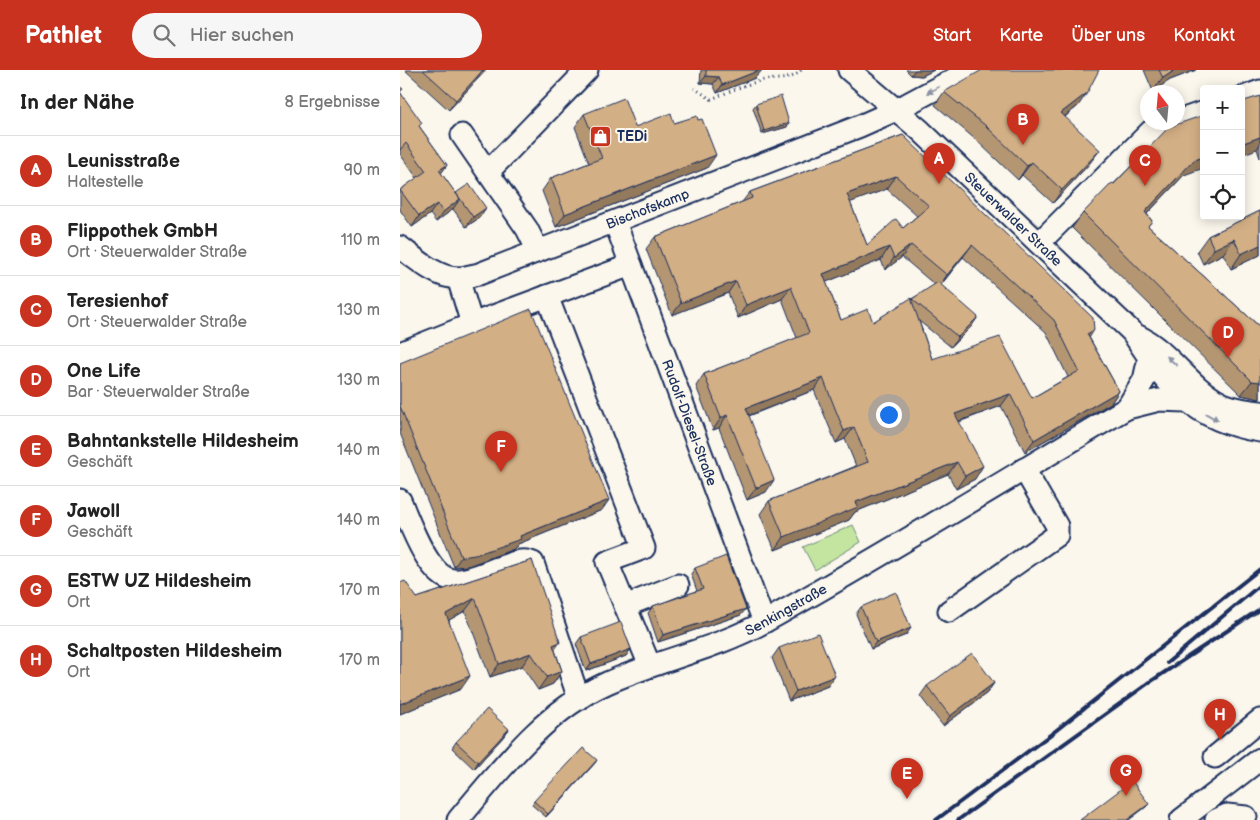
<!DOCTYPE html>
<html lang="de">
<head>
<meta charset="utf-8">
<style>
  :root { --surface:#fff; --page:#f6f6f6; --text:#222; --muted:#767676; --line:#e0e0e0; --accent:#c8321e }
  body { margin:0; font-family:"Balsamiq Sans",sans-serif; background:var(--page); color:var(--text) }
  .controls { position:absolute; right:15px; top:15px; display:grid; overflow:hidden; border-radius:5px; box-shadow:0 2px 12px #0003 }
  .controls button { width:45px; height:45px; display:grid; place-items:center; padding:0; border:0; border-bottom:1px solid var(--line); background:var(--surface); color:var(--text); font:25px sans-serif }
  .compass { position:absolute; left:740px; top:15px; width:45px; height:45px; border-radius:50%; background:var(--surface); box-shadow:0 2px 12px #0003; rotate:344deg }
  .you { position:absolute; left:488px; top:344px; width:18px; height:18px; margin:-12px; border:4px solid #fff; border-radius:50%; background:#1a73e8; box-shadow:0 0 0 8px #1a73e833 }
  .badge { display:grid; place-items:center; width:32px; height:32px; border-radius:50%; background:var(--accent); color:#fff; font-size:16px; font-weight:700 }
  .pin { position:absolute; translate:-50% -41px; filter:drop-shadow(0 1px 2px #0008) }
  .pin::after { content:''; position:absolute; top:26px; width:18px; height:15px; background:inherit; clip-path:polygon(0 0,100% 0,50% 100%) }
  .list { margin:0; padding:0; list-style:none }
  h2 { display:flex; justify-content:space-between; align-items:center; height:65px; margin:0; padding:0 20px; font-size:21px }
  h2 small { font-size:16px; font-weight:400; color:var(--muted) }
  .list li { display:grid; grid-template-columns:32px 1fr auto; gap:15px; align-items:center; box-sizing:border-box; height:70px; padding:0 20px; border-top:1px solid var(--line) }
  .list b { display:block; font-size:19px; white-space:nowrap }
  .list p { margin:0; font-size:16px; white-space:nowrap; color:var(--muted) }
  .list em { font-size:16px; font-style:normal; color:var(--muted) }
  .icon { flex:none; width:28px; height:28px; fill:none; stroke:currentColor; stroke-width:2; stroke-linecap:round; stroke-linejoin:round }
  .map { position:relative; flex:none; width:860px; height:750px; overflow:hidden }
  header { display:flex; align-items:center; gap:30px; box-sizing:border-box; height:70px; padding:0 25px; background:var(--accent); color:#fff }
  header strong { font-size:24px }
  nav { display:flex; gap:28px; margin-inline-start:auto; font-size:18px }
  .search { width:350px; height:45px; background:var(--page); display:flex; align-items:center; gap:12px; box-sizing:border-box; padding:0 18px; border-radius:28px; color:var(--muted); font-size:19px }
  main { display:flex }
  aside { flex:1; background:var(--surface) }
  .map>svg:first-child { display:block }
</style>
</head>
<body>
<header>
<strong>Pathlet</strong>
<div class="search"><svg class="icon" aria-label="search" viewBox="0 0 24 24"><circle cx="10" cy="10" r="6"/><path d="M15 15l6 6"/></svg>Hier suchen</div>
<nav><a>Start</a><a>Karte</a><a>Über uns</a><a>Kontakt</a></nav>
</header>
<main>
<aside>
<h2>In der Nähe<small>8 Ergebnisse</small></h2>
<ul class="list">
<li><span class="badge">A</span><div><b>Leunisstraße</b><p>Haltestelle</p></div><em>90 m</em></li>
<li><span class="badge">B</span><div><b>Flippothek GmbH</b><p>Ort · Steuerwalder Straße</p></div><em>110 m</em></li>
<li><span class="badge">C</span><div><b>Teresienhof</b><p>Ort · Steuerwalder Straße</p></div><em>130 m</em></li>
<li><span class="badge">D</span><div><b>One Life</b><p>Bar · Steuerwalder Straße</p></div><em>130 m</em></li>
<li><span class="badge">E</span><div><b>Bahntankstelle Hildesheim</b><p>Geschäft</p></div><em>140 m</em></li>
<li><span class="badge">F</span><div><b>Jawoll</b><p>Geschäft</p></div><em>140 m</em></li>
<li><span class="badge">G</span><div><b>ESTW UZ Hildesheim</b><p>Ort</p></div><em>170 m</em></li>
<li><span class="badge">H</span><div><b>Schaltposten Hildesheim</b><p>Ort</p></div><em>170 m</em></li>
</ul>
</aside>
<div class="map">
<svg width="860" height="750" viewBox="0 0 860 750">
  <rect width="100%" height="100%" fill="#fbf7ec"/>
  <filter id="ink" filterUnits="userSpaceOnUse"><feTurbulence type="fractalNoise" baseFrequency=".02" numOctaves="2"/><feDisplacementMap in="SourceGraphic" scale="10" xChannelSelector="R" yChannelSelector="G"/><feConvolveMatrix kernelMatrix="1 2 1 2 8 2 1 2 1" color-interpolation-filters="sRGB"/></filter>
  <g filter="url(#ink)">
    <path fill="#c3e59f" stroke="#6f8a7e" d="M453,455l8,17 -46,28 -12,-23z"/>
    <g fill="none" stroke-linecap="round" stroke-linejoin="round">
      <defs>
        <g id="minor">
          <path id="s1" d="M449,0l71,60 212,202c35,54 61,89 128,99"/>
          <path d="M841,28l19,-7"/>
          <path d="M778,51l26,-9"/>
          <path d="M62,65l65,94 11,22"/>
          <path d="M88,102l99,-102"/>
          <path id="s2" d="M215,152l149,400"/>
          <path d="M639,173l112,-112 23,-9"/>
          <path id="s3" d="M0,177c16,12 38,32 59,31 6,0 14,-3 20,-4l381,-148 36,-16 75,-40"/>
          <path d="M58,208l14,46 159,-59"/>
          <path d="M147,226l97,252 -37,14 43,104"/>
          <path d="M738,266c32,16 50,49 81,66 12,7 27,8 41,10"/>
          <path d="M0,283l72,-29"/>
          <path d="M749,288l-5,22 -17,28 32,-8 26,1"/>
          <path d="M0,430c9,21 28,77 53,80 15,2 36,-10 51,-14 10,-4 19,-8 29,-3l46,136"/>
          <path d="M225,536l53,-21"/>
          <path d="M549,541l108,-76v-9l-33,-57"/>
          <path d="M815,687l45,-37"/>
          <path id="s4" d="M58,750c44,-52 85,-108 149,-137 51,-23 110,-34 159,-62 122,-68 241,-142 361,-213"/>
          <path d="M781,750l79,-61"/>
          <path d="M816,750l11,-5 19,2"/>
        </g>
      </defs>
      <use href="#minor" stroke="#1b2f5e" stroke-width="25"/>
      <path stroke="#1b2f5e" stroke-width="3" stroke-dasharray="1 4" stroke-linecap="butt" d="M294,18l17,11c16,-6 32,-14 49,-18 14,-4 30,2 41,-11"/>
      <use href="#minor" stroke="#fbf7ec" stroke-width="21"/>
      <path stroke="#1b2f5e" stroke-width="4" d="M767,593l93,-78
        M536,750l118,-88 206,-163
        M558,750l192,-138 110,-73"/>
    </g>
    <path fill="#b59672" stroke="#1b2f5e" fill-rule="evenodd" d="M5,0h81l-37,40z
      M301,0h61l-7,8 -38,15 -4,-9 -13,-1z
      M506,0h28l-12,6 -11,-1z
      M744,0h52l-26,10 -17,11z
      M0,17v5l19,34 28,39 -6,8 15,21v-1l23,25 -13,9 -13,-18 -17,13 -6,-8 -18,13 -12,-17v-20l17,-12 -17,-24z
      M544,22l134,14 -13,11 25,46 -37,40 -31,-28 -4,5 -42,-40 -41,-35z
      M860,26v62l-3,-9z
      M356,34l31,23 -25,7 -9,-26z
      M184,44l51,13 39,-4 33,45 -151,59 -14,-36 9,-13 38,-15 -14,-36z
      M503,65l186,202 30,54 -8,12 -86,49 -24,-46 -42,16 16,57 -19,10 -8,-15 -93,38 -6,8 -74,30 -15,-36 9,-13 87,-35 -11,-27 -9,4 -22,-53 -65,26 17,76 -19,8 -28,-72 -6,2 -17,-44 8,-12 93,-36 -15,-39 -44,19 -10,-25 -56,22 -26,-66 9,-12 87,-35 8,-10zM487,119l30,27 -14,12 -36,17 -17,-43zM502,187l33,28 -62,37 -32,-2 -15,-38 55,-22 4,10zM563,187l83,75 22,45 -36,21 -100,-39 -13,-38 32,26 20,-20 -30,-42z
      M784,105l-37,39 5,7 -4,5 112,101v72l-19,-4 -169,-167 11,-15 31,-29z
      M860,141v44l-29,14 -8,-15 -20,10 -6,-13 11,-15z
      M0,293l202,147 -84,34 -4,5 -46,17 -14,1 -54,-134z
      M132,490l23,90 7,21 -9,13 -15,6 -16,-24 -32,11 -25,-66 -16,9 12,69 -61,25v-131l17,15z
      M295,498l46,47 -83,27 -10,-29 5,-7 44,-15 -6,-17z
      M461,537l45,28 -35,14 -15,-35z
      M181,567l50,12 -5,7 -40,15 -10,-27z
      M379,578l49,38 -39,15 -17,-43z
      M594,613l-7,10 -44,33 -23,-30 7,-10z
      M109,659l-5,7 -30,33 -22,-21 4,-6z
      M195,693l-49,54 -14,-12 2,-4z"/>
    <path fill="#947a5d" stroke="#1b2f5e" d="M83,0h3l-37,40 7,-10z
      M360,0h2l-7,8 -38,15 5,-8z
      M515,0h19l-12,6 -11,-1z
      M775,0h21l-26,10 -17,11 10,-13z
      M306,6l13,1 -6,7 -13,-1z
      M687,23l-9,13 -26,20 9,-13z
      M389,53l-2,4 -25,7 2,-3z
      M860,67v7l-3,5 -16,6v-11z
      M700,80l-10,13 -37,40 9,-13z
      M316,85l-9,13 -151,59 9,-13z
      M804,87v11l-20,7 -50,52 11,-15 49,-52z
      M632,92l-10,13 -4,5 9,-14z
      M47,95l-7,10 -1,-5z
      M496,106l-9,13 -49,18 9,-13z
      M60,129l-7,10 -17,13 7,-10z
      M37,134l-7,10 -18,13 7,-11z
      M86,138l-7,10 -13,9 7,-10z
      M834,169l-11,15 -20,10 11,-15z
      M511,175l-9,12 -17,13 9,-12z
      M572,175l-9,12 -25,31 9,-13z
      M860,175v10l-29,14 10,-15z
      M489,177l-8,13 -67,27 9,-13z
      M336,211l-8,12 -56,22 9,-12z
      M391,217l-9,12 -44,19 8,-13z
      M578,247l-7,10 -20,20 7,-10z
      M694,260l-8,13 1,-9z
      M423,308l-9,12 -77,30 9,-12z
      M852,311l8,1v17l-19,-4z
      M719,321l-8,12 -86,49 9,-12z
      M610,324l-9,12 -55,20 9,-12z
      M327,345l-8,13 -6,2 8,-12z
      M454,357l-9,12 -9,4 8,-12z
      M557,392l-9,12 -93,38 -6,8 -74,30 9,-13 72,-35z
      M583,396l-8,13 -19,10 9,-13z
      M374,410l-8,12 -19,8 9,-12z
      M209,430l-7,10 -84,34 -4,5 -46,17 -14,1 7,-10 59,-21z
      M75,528l-10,13 -28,16 9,-13z
      M346,539l-5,6 -83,27 5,-7z
      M511,558l-5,7 -35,14 5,-7z
      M160,572l-9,13 2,-10z
      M231,579l-5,7 -40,15 5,-7z
      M131,583l-9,13 -32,11 9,-13z
      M162,601l-9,13 -15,6 9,-13z
      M70,606l-9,13 -61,25v-10z
      M435,606l-7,10 -39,15 7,-10z
      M594,613l-7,10 -44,33 7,-10z
      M109,659l-5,7 -30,33 4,-7z
      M197,690l-2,3 -49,54 2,-3z
      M749,734l-3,3 -17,13h-2z"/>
    <path fill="#d3af85" stroke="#1b2f5e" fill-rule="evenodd" d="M23,0h60l-27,30z
      M306,0h54l-38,15 -3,-8 -13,-1z
      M582,0h117l-12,23 -26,20 39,37 -38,40 -30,-28 -5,4 -41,-40 -42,-34z
      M759,0h16l-12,8z
      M0,17l3,2 -3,3 22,31 -3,3 28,39 -8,5 21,29 -17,13 -6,-8 -18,12 -19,-26 26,-19 -20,-28 -6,7z
      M381,26l8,27 -25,8 -8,-27z
      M860,26v41l-19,7v-42z
      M224,28l11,29 36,-14 3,10 23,-7 1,4 4,-1 14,36 -151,59 -14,-36 51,-20 -18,-44z
      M804,45v42l-10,3 -49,52 7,9 -4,5 112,101v55l-8,-1 -169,-168 29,-30 2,1 55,-57z
      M503,65l190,183 1,12 -7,4 32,57 -85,49 -24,-46 -55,20 28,52 -18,10 -8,-14 -101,40 2,5 -74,30 -15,-36 99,-39 -14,-35 -10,4 -21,-53 -77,30 28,72 -18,8 -29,-73 -6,3 -17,-44 105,-41 -18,-46 -45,18 -10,-24 -55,22 -26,-66 97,-39 -2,-6zM496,106l33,30 -26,22 -7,-9 -29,26 -20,-51zM511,175l36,30 25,-30 82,75 25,51 -47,27 -32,-61 -68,22 -21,-61 -38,24 -5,-13 -27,11 -18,-46 66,-27 5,11z
      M69,114l17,24 -13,9 -17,-24z
      M860,141v34l-19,9 -7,-15 -20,10 -6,-13z
      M538,212l40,35 -20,20 -46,-38z
      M131,239l78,191 -89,36 1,3 -46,16 -14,2 -61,-151v-43z
      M326,486l20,53 -83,26 -10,-29 50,-17 -8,-21z
      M132,490l28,82 -7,3 9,26 -15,6 -16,-24 -32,11 -24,-66 -29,16 24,62 -70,28v-121l5,-2 12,17z
      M496,522l15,36 -35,14 -15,-35z
      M221,552l10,27 -40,15 -10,-27z
      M418,563l17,43 -39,15 -17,-43z
      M572,583l22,30 -44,33 -23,-30z
      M87,639l22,20 -31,33 -22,-20z
      M183,678l14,12 -49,54 -14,-13z
      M732,711l17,23 -22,16h-47z"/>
    <defs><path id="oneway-solid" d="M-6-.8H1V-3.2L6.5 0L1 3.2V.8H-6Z" transform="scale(1.25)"/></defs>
    <g fill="#8b93a5">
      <use href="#oneway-solid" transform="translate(533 20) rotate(151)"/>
      <use href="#oneway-solid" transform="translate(772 291) rotate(-137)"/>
      <use href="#oneway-solid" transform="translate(812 347) rotate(29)"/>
    </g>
  </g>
  <defs>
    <symbol id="shop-square" viewBox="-11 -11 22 22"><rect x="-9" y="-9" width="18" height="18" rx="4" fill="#c8321e" stroke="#fbf7ec"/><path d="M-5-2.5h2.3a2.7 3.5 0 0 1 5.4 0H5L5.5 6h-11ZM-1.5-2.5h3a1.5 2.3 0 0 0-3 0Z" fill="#fff"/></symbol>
  </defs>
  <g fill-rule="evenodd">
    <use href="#shop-square" x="188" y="54" width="25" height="25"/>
  </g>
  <g text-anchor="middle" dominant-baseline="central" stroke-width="4" stroke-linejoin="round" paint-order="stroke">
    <g font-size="14" font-weight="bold" fill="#1b2f5e" stroke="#fbf7ec" text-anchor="start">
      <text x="217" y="66">TEDi</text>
    </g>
    <g font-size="14" fill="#1b2f5e" stroke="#fbf7ec">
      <text stroke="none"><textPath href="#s3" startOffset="269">Bischofskamp</textPath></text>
      <text stroke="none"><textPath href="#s1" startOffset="222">Steuerwalder Straße</textPath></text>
      <text stroke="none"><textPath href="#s2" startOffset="214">Rudolf-Diesel-Straße</textPath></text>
      <text stroke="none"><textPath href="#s4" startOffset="398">Senkingstraße</textPath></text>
    </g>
  </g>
</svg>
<div class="controls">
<button>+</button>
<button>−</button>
<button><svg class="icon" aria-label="locate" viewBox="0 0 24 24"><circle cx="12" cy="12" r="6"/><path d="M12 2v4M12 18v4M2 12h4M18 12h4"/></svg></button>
</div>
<svg class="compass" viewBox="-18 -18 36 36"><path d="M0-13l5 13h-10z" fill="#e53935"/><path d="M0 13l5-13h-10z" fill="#767676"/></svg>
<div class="you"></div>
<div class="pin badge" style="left:539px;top:114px">A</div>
<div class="pin badge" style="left:623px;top:75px">B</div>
<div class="pin badge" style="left:745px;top:116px">C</div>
<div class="pin badge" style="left:828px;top:288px">D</div>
<div class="pin badge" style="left:507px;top:729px">E</div>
<div class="pin badge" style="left:101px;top:402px">F</div>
<div class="pin badge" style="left:726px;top:726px">G</div>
<div class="pin badge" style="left:820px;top:670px">H</div>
</div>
</main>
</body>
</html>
